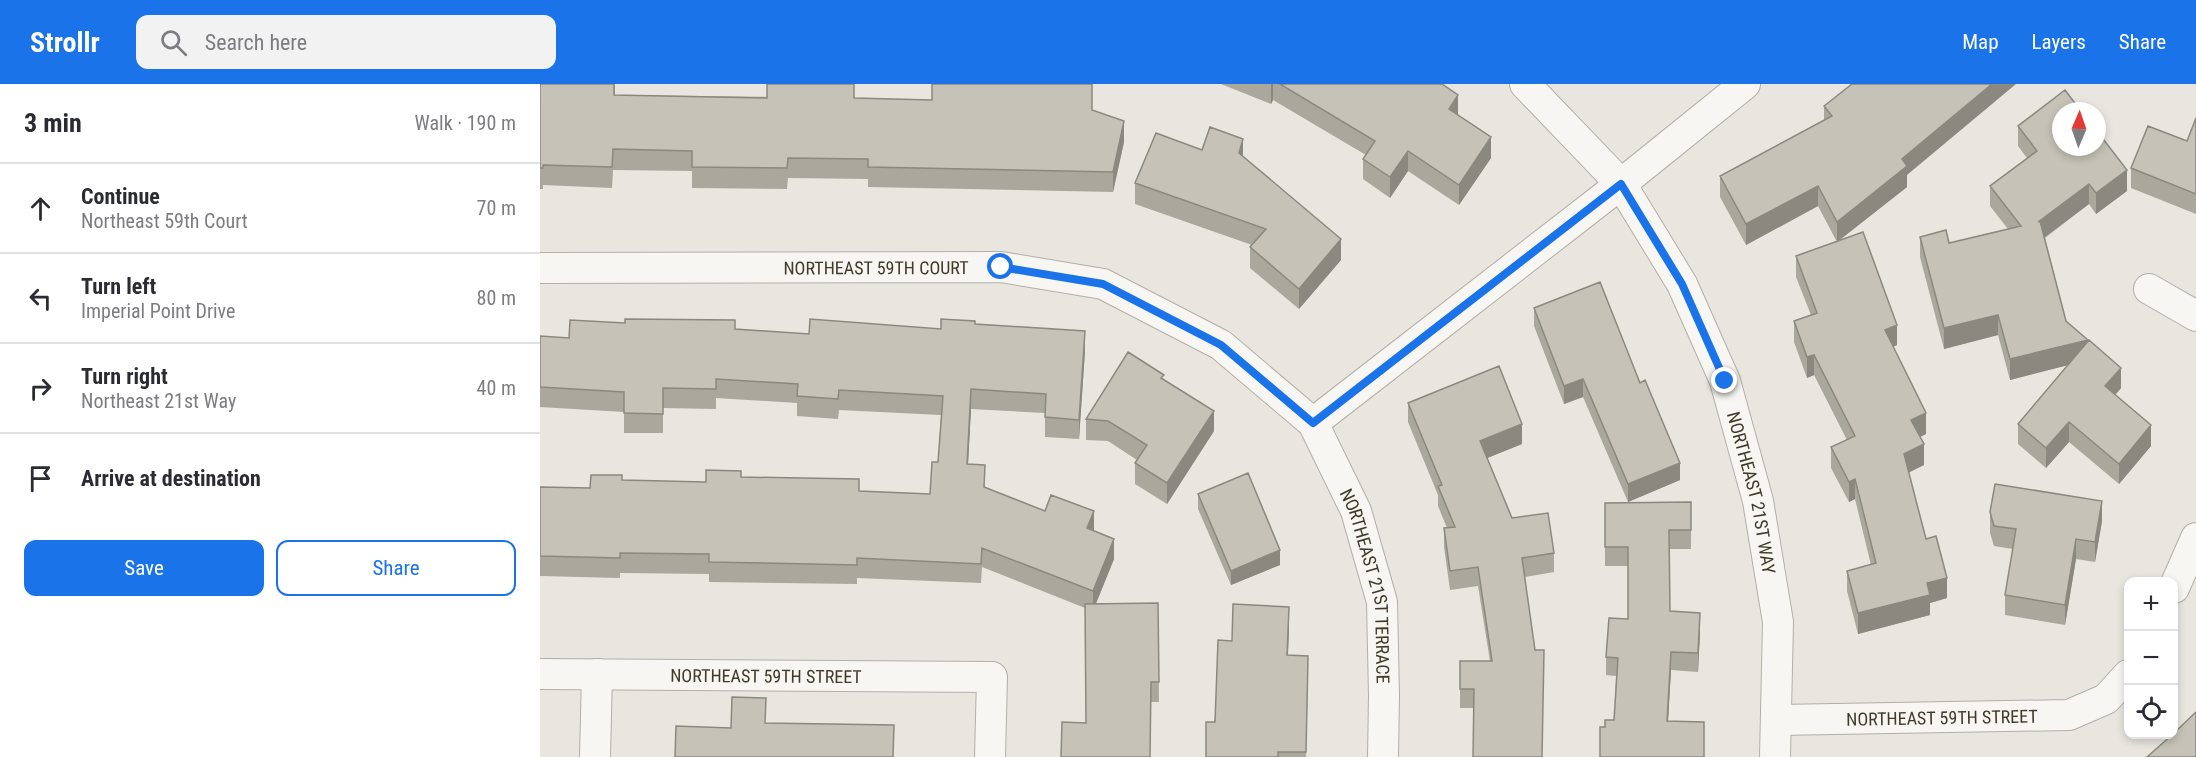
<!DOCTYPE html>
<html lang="en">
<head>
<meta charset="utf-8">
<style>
  :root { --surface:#fff; --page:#f2f2f3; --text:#2b2b33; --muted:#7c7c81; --line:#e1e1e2; --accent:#1a73e8 }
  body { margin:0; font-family:"Roboto Condensed",sans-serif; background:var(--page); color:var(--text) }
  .controls { position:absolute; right:18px; bottom:18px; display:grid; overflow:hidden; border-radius:12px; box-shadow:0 3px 9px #0003 }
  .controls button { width:54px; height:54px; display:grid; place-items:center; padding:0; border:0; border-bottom:2px solid var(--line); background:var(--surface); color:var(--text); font:30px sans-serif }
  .compass { position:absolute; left:1512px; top:18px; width:54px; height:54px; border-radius:50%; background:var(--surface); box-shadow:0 3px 9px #0003; rotate:2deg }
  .stop { position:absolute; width:18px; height:18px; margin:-14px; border:4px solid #1a73e8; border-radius:50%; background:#fff }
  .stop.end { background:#1a73e8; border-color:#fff; box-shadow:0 2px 6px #0008 }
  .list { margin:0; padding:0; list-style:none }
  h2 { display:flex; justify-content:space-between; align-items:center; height:78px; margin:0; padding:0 24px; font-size:26px }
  h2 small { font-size:20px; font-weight:400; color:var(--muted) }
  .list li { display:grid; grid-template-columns:39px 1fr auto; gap:18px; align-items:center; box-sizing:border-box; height:90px; padding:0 24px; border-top:2px solid var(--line) }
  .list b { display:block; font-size:22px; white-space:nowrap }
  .list p { margin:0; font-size:20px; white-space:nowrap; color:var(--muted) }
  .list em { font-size:20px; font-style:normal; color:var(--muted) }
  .actions { display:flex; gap:12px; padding:18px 24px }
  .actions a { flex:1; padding:14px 0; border:2px solid var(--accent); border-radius:12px; text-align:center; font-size:21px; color:var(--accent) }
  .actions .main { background:var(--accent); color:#fff }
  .icon { flex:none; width:33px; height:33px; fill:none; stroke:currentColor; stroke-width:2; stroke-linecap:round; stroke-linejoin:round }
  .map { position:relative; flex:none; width:1656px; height:673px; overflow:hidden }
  header { display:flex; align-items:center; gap:36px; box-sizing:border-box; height:84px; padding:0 30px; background:var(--accent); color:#fff }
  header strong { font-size:28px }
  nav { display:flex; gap:33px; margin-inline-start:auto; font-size:21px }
  .search { width:420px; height:54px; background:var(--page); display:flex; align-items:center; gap:15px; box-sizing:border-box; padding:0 21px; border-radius:12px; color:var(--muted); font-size:22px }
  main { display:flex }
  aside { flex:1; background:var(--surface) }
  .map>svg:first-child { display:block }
</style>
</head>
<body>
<header>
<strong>Strollr</strong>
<div class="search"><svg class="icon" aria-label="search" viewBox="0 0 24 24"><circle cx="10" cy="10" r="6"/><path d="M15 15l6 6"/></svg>Search here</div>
<nav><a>Map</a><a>Layers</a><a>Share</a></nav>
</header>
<main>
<aside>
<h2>3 min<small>Walk · 190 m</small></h2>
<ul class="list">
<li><svg class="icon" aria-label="ahead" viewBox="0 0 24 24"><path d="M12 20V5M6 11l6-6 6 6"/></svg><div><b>Continue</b><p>Northeast 59th Court</p></div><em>70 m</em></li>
<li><svg class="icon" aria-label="left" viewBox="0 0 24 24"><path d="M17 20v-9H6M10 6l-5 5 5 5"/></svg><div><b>Turn left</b><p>Imperial Point Drive</p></div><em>80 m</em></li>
<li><svg class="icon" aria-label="right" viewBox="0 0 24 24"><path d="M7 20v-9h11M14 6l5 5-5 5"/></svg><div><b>Turn right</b><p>Northeast 21st Way</p></div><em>40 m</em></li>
<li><svg class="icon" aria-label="arrive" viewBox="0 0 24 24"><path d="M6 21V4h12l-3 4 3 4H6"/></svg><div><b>Arrive at destination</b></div></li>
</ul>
<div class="actions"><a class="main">Save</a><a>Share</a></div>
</aside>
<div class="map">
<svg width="1656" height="673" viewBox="0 0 1656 673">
  <rect width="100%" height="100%" fill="#e9e6e0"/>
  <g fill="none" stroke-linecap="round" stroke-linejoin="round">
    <defs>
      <g id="minor">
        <path id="s1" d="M985,0l96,100 61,100 43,97 33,120 20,121 -3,135"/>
        <path id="s2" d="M0,184l461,-1 102,17 118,61 92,78 43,88 26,91 2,94 -1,61"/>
        <path d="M1609,205l47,27"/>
        <path d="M773,339l308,-239 124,-100"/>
        <path d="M1634,504l22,-50"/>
        <path id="s3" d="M0,590l452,3 -2,80"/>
        <path id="s4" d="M1236,636l293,-5 37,-16 22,-24"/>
        <path d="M55,673l2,-83"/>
      </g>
    </defs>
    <use href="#minor" stroke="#b3afa5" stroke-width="32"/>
    <use href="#minor" stroke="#f7f6f3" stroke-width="30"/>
  </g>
  <path fill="#aaa79d" d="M0,0h75v11l240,3 77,2 160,10 32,32 -11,50 -245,-5v-8l-80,-1 -1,11 -95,-1v-17l-79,-1 -1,18 -69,-3v4h-3z
    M681,0h221l16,31 33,43 -32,47 -51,-34 -18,27 -27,-19v-20l3,-4 -93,-55 -2,4z
    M1284,22l83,69v12l-70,55 60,103 -4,2 33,87 -6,3 4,28 -16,7 18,67 21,59 -17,5v12l-72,19 -11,-43v-20l24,-6 -16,-66 -6,3 -18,-34v-21l16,-7 -33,-65 -7,3 -13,-36v-21l17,-6 -15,-38v-21l41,-14 -19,-36 -72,39 -26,-48v-21l104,-56z
    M1656,34v96l-65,-26v-20l56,-27z
    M1478,42l109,65 -31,23 -7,-10 -44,34 21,83 22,20 33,47 -6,7 36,51 -32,38 -50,-42 -23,26 -28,-24v-20l50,-59 -58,15 -12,-45 -54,14 -24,-92v-20l29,6 59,-14 -18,-23v-20l37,-28 -9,-12z
    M662,66l41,7 98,103 -42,49 -49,-41v-21l2,-2 -117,-41v-21z
    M994,224l106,75 40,97 -52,22 -45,-105 -19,7 -30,-78z
    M435,240l110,27 -6,88 -34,-2v-24l-74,-4 -3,55 17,23 109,44 20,28 -18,44h62l1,99h-8l-65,21 -1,-115 -103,-41 -1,16 -124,-5v6l-148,-2v-8l-89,-1v5l-80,-2v-89l50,1 32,-8 84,2 35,-5 118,14 71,3 8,-32 3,-47 -102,-5 -1,9 -41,-3v-13l-81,-5v11l-53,-1v25h-39v-21l-84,-5v-71l29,2 166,-9 74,5 132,-5z
    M624,296l50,51 -47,73 -32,-20v-21l2,-3 -29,-19 -22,-1v-21z
    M868,319l114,41 -35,14 25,60 42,35v19l-29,5 -51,131h-14v-47h30l-12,-75 -28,4 -6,-43v-19h3l-9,-22v-11l-30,-73z
    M658,410l82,71 -49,20 -33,-76z
    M1151,418v47h-22l1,62 30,21 -2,40 -27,-2 -3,51 -63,6 9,-7 2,-44 -10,-1v-18l22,-38v-53h-23v-63z
    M1450,428l112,9 -7,41 -19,-3 -11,66 -60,-10v-20l8,-46 -19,-3 -4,-13z
    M749,543l-1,29 20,21 -2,80h-100l26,-116z"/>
  <path fill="#8b8880" d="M731,0h2v16l-2,4z
    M1452,0h24l-109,91v12l-70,55v-20l65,-63z
    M918,11v21l-9,-7z
    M584,37v21l-11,50v-20z
    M951,53v21l-32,47v-20z
    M703,55v21l-4,-7z
    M868,67v20l-18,27v-21z
    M1587,86v21l-31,23v-21z
    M1549,100v20l-51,38v-20z
    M1278,102v20l-72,39v-21z
    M801,155v21l-42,49v-20z
    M1458,231v20l-54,14v-21z
    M1357,241v20l-12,5v-20z
    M545,247v20l-6,88v-19z
    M1548,256v20l-78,20v-21z
    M1274,271v20l-7,3v-21z
    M1581,284v20l-16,19v-21z
    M1043,295v18l-19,7v-18z
    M431,305v20l-4,74v-19z
    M674,327v20l-47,73v-21z
    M1386,329v21l-15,7v-21z
    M1529,338v20l-23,26v-20z
    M982,340v20l-42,17v-20z
    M1611,341v21l-32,38v-20z
    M1384,360v21l-20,10v-21z
    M1140,379v17l-52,22v-18z
    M1315,395v20l-6,3v-20z
    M1562,417v20l-7,41v-20z
    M554,427v20l-7,-3z
    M574,455v20l-21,52v-20z
    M1536,455v20l-11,66v-20z
    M740,466v15l-49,20v-14z
    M1407,494v20l-17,5v12l-72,19v-21l69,-30z
    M749,523v20l-2,49v-21z
    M1160,529v19l-2,40v-19z
    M1131,568v18l-4,70v-19z"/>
  <path fill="#c6c2b7" stroke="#8b8880" stroke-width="1.5" d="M0,0h74v11l153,3v-14h87v14l78,2v-16h160v26l32,11 -11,51 -245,-5v-8l-80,-1 -1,10 -95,-1v-16l-79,-2 -1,18 -69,-2v3h-3z
    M740,0h162l16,11 -9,14 42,28 -32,48 -51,-34 -18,26 -27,-18 12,-18z
    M1312,0h140l-90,75 5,7 -70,56 -19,-36 -72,38 -26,-48 112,-60 -8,-10z
    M1525,6l16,21h-20v36h36v-16l30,39 -31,23 -7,-9 -51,38 2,-1 26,100 22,19 -78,19 -12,-44 -54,13 -24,-91 26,-7 3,13 72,-17 -31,-40 47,-35 -19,-25z
    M1656,34v76l-65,-26 17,-42 39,15z
    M670,43l33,12 -4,14 102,86 -42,50 -49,-42 16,-18 -131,-46 21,-50 46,17z
    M1323,148l34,93 -12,5 41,83 -15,7 13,24 -20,10 22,85 10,-3 11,42 -20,5 3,12 -72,18 -11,-42 29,-8 -21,-84 -6,3 -18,-35 24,-11 -41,-81 -7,2 -13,-36 23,-8 -21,-57z
    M1060,198l40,101 5,-3 35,83 -52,21 -45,-105 -19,7 -30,-78z
    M85,235l110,1v9l74,5 1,-15 131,10v-10l34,2v3l110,7 -6,89 -34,-3 1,-23 -75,-5 -4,75 18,1 -1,22 61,24 6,-16 43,16 -7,17 27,11 -21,52 -111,-43 -1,16 -124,-6v7l-148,-3v-8l-89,-1v5l-80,-2v-69l50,1 1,-13h31v5l84,2v-12l35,1v6l118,2v12l71,3 2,-32h6l5,-66 -104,-6 -1,9 -41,-3 1,-12 -82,-5v10l-53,-1v26l-39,-1v-21l-84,-5v-51l29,2 1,-18 55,3z
    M1549,256l32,28 -16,18 46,39 -32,39 -50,-42 -23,26 -28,-24z
    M588,268l36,23 -3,3 53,33 -47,72 -32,-20 12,-18 -39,-24 -22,-2z
    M959,282l23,58 -42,17 32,77 36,-5 6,40 -32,5 13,92h9l-2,107h-69l1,-68h-14v-28h32l-14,-94 -28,4 -6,-43 11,-1 -17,-41 4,-1 -34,-82z
    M708,389l32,77 -49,21 -33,-77z
    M1455,400l107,17 -7,41 -19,-3 -11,66 -60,-10 11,-66 -22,-3 -4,-14z
    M1151,418v28h-22l1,81 30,2 -2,40 -27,-1 -4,69 37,1v35h-104v-30h5v-7h9l4,-62 -12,-1 3,-39 19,1v-72h-23v-44z
    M618,519l1,79h-8l-1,75h-89l1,-35 24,1 -1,-119z
    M693,520l56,3 -2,48 21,1 -2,96h-28v5h-72v-35h9l3,-82 14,1z
    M192,613l34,1 -1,25 129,2 -1,32h-218l1,-31 55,2z
    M1656,628v45h-49l25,-22h2v-2z"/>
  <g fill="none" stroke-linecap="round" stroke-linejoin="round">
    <path stroke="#1a73e8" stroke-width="8" d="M461,183l102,17 118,61 92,78 308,-239 61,100 43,97"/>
  </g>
  <g text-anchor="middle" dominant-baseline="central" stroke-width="5" stroke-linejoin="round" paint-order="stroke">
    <g font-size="18" fill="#413a28" stroke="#f7f4f0">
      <text stroke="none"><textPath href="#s2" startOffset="336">NORTHEAST 59TH COURT</textPath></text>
      <text stroke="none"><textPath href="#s1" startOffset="477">NORTHEAST 21ST WAY</textPath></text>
      <text stroke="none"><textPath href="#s2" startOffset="992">NORTHEAST 21ST TERRACE</textPath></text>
      <text stroke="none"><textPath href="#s3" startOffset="226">NORTHEAST 59TH STREET</textPath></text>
      <text stroke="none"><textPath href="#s4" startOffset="166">NORTHEAST 59TH STREET</textPath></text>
    </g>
  </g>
</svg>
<div class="controls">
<button>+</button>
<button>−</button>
<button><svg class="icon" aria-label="locate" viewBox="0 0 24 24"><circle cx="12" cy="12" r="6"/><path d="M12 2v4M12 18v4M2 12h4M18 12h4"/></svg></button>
</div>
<svg class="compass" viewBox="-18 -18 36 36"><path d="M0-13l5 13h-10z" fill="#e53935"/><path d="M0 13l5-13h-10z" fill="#7c7c81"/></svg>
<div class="stop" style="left:461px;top:183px"></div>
<div class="stop end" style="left:1185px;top:297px"></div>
</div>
</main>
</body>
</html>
